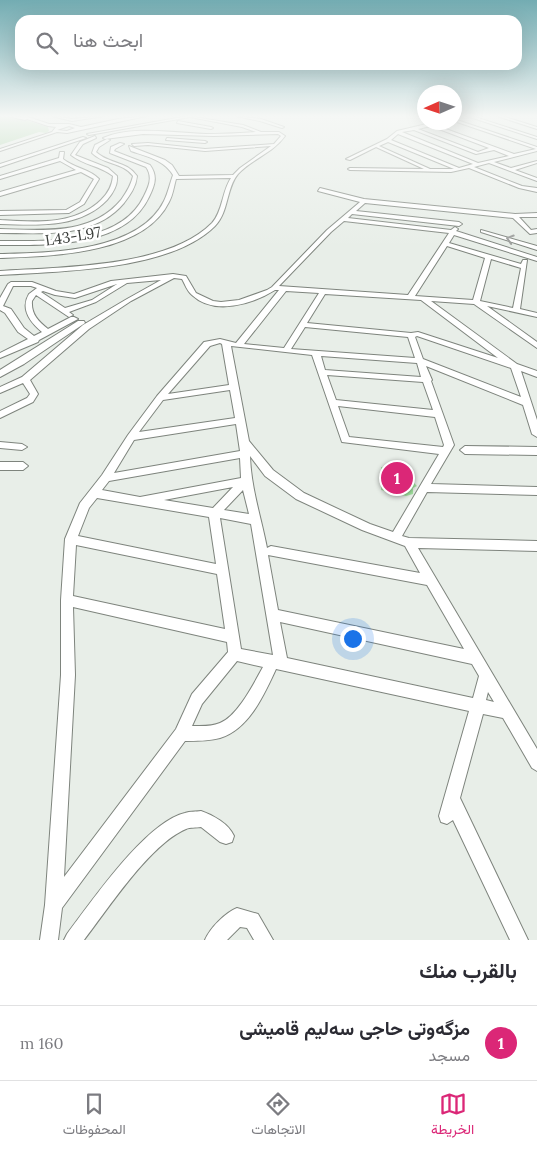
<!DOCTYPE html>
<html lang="ar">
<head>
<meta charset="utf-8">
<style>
  :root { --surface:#fff; --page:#f2f2f3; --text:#2b2b33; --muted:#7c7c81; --line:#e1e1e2; --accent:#db2777 }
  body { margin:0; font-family:Lora,Vazirmatn,serif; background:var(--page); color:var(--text); direction:rtl }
  .compass { position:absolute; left:417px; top:85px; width:45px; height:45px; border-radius:50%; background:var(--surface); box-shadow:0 5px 20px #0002; rotate:267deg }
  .you { position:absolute; left:352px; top:638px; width:18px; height:18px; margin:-12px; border:4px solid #fff; border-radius:50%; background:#1a73e8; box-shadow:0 0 0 8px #1a73e833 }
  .badge { display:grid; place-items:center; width:32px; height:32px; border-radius:50%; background:var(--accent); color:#fff; font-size:16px; font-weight:700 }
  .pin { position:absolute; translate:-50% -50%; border:2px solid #fff; box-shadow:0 1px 5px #0006 }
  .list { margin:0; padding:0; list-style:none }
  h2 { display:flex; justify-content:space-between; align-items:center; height:65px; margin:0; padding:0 20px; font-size:21px }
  h2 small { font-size:16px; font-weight:400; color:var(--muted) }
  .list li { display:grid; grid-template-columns:32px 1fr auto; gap:15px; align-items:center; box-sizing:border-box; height:75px; padding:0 20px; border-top:1px solid var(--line) }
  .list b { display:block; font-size:19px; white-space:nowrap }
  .list p { margin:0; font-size:16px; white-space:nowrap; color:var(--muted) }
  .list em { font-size:16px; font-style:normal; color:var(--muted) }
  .icon { flex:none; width:28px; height:28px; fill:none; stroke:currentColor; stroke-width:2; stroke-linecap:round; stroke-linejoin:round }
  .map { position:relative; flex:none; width:537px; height:940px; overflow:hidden; direction:ltr }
  .search { position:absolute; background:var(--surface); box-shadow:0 5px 20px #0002; left:15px; right:15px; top:15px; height:55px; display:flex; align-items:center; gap:12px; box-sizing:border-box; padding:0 18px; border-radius:15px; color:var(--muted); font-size:19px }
  .sheet { height:140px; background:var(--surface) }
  nav { display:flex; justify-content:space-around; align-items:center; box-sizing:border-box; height:70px; border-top:1px solid var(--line); background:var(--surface); font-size:14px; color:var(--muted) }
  nav a { display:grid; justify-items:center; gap:2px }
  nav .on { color:var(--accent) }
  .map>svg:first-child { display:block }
</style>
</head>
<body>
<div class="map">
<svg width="537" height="940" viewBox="0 0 537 940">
  <rect width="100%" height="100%" fill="#e8eee8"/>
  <path fill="#a4d2a1" d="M0,116l22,3 26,8 1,4 -3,2 -7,-1 -39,13z"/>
  <path fill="#a3e4a0" d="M408,466l5,7v9l4,4 -4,2v6l-7,2 -25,-6v-23z"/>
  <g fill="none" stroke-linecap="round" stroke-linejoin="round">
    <defs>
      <path id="minor" d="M8,116l14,1 -2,-1h5l24,8h20l12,3 37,-8 28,-3 -79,17 -10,-1 -57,19v-2l52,-17 4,-5 -8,-1 -21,-7 -2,1zM69,126l6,2 -8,3 -10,-1z
        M52,116l20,3 32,-3 -32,5z
        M188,116l55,9 18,7h18l6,4c-12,17 -33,23 -47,38 -12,14 -9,38 -23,52 -45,45 -154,45 -215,49v-4c59,-4 168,-3 212,-48 11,-12 10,-32 19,-45l-55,1c-2,7 -3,16 -7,23 -26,53 -118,54 -169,56v-4c49,-1 139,-2 164,-53 4,-8 6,-18 9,-26 -9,-15 -25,-18 -42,-24l-2,-5 36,14 7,5 7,11 54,-1 7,-7 31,-22 -66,5 -57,-6 -14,1 -2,-2 16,-1 57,6 69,-5 7,-8 -3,-2 -64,2 -71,-2 -38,5 -2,-1c28,-13 73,-5 103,-4 17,0 34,-1 50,-2l-14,-5 -52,-10 -101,18 -2,-1z
        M236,116l25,3 23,8 -2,1 -22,-7z
        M467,116h5l65,21v2z
        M497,116h5l35,11v2z
        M454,119l83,28v4l-43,11 17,6 26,-7v2l-22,7 22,8v3l-48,-18 -15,4 48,19 15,2v4l-18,-4 -50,-20 -18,4 -101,-2 -2,-1 2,-1 74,1 -48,-22 -26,13 -4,-1 41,-20 10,-8 38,-9h9l-9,3 79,29 22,-5 -82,-28zM431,126l58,22 -11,4 -60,-23zM414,130l62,24 18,-4 15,6 -31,7 -76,-31zM398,134l75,30 -14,4 -68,-28zM388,142l66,27h-24l-51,-23z
        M178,121l33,6 2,1 -2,1 -34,-6z
        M95,136l1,2 -13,6 -8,11 33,13 9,8c1,9 -4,17 -10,24 -28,29 -70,25 -107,24v-4c34,2 74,6 101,-20 7,-7 11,-14 12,-24 -12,-10 -30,-11 -42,-21l9,-13z
        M83,137l3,1 -86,29v-3z
        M167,138l38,3 2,1 -2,1 -39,-3z
        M107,139l3,1 -11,7 -3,5c13,12 31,9 41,24 -1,11 -7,19 -13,27 -30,36 -82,30 -124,30v-4c42,1 91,7 121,-29 5,-7 10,-15 12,-24 -10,-14 -29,-11 -41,-23l3,-8z
        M120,143l4,1 -9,5 -1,2 36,14c8,11 5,20 -1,32 -24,51 -101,48 -149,48v-4c46,0 121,4 144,-45 5,-10 9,-19 2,-29l-36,-14 1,-6z
        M60,152h4l-1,7c11,9 27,10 36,20l-15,25 -15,9 -69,2v-4l66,-1 14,-8 14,-23 -13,-7 -81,24v-4l76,-22 -16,-9 -60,18v-3l59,-18z
        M320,188l44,11 151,15 22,-1v4h-18l12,13 6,-1v4l-7,1 -17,-16 -148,-15 -9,8 103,11 3,2 -3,2 -107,-12 -4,4 103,12 4,-3 3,2 -2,2 81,26v4l-83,-26 -5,8 72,21 2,-4h4l-7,49 17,4v4l-50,-11 50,36v6l-63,-44 -43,-3 86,63 20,7v6l-16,-6 16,49v17l-5,-3 -9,-29 -97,-39 6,14 -1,1 23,64 -23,39 106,3v8l-110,-3 -25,44 7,2 128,3v10l-119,-3 119,201v22l-5,-3 -29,-50 -20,-4 -23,84 68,142h-18l-57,-120 -6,4 -6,-2 -2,-6 30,-105 -193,-42c-12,26 -27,60 -56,69 -11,3 -24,3 -35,3l-123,167 -4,32h-18l5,-35 16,-230v-75l4,-61 15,-36 22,-28 26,-40 29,-39 47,-54 16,-3 16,4 43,-53h-4c-22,14 -61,26 -83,5 -5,-4 -7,-11 -10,-16l-8,-1 -43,23 -42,28 -59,51 8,14 -5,8 -33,16v-7l27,-13 3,-4 -7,-11 -23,10v-6l22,-10 61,-52 44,-26 34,-19 -34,3 -31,19 -27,10 4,3 -4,2 -33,-22 -4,6c-1,13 6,20 16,28l23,-12h3l4,2 -39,21 -1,2 -38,16v-5l28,-14 -10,-7 -13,-19 -5,-3v-12l8,-14 3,-2h21l24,9 18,3 37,-13 62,-7 13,2 10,17 17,8 8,1 18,-2 28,-10 5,-3 55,-57 33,-28 -42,-11zM344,221l105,12 -41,62 -129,-9 52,-54zM447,246l38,12 -12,42 -58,-4zM491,259l30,9 -8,40 -33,-7zM117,284l-25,16 -27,8 -24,-16 2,-1 12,4 20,3zM13,286h18l6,2 -8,6c-9,15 1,28 13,38l-8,4 -10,-8 -13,-19 -8,-3zM286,291l33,2 -35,55 -40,-4zM325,294l96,6 77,58 -80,-26 -7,1 -104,-10zM305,327l103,10 7,21 -124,-9zM417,336l94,32 10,29 -98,-38 -8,-22zM220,343l2,1 7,41 -61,9 42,-48zM231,346l81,9 30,87 97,12 -46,78 -23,-8 -66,-31 -31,-23 -24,-29zM321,356l96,7 4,14 -96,-7zM327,375l96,7 10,28 -97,-10zM230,390l5,28 -96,14 24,-32zM338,406l97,11 9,28 -1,2 -94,-10zM236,424l4,27 -126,22 20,-33zM250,456l15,20 31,23 66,31 43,16 15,27 -149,-27 -4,2c-6,-31 -16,-60 -17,-92zM240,458l1,20 -101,19 -38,-7 7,-9zM233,487l-20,21 -49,-8zM243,490l6,24 -25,-4zM97,498l112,19 7,47 -138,-28 11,-28zM220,518l31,6 22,131 -32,-6zM76,545l141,29 8,55 -152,-33zM268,555l159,30 37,64 -186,-39zM73,607l154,35 1,10 -36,42 -16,35 -112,148 11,-202zM280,622l192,42 7,12 -6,22 -186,-40zM237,661l26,6c-9,16 -25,49 -43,56 -9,4 -19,3 -28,3l10,-22zM488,692l6,10 -8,-2z
        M481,230l56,16v4l-56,-18z
        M78,321h6l1,2 -61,41 -24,13v-7z
        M0,442l22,2 5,3 -5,3 -22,-2z
        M465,446l72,1v8l-72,-1 -5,-4z
        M0,462h23l5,4 -5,4h-23z
        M201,811c12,4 28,13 33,25l-2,6 -6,2 -6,-2 -19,-15c-5,1 -11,0 -15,2 -36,15 -78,80 -102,111h-20l3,-6c25,-33 79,-112 118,-121 5,-2 11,-1 16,-2z
        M237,908l21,6 15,26h-19l-7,-12 -7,-1 -13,13h-22c5,-12 20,-27 32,-32z"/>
    </defs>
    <use href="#minor" stroke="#7e847d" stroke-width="2"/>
    <use href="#minor" fill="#fff" fill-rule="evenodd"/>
  </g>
  <defs><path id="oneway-chevron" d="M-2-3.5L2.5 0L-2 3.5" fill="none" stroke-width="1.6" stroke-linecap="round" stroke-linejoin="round" transform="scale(1.25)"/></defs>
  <use stroke="#9c9e9c" href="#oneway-chevron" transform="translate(510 239) rotate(-163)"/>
  <linearGradient id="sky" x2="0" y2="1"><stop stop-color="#73acb2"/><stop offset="0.47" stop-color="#f5f7f5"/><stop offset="1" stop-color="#f5f7f5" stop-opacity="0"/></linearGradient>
  <rect width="537" height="247" fill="url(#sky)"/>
  <g text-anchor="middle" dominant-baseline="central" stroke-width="5" stroke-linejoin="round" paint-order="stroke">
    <g font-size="15" fill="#393c39" stroke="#fff">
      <text transform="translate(73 236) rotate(-9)">L43-L97</text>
    </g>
  </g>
</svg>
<svg class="compass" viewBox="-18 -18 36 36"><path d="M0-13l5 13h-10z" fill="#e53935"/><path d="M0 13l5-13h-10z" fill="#7c7c81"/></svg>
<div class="you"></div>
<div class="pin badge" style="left:397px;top:478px">1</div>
<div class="search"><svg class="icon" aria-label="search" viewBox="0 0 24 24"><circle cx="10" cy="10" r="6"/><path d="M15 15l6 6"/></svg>ابحث هنا</div>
</div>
<section class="sheet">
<h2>بالقرب منك<small></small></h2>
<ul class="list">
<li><span class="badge">1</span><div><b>مزگەوتی حاجی سەلیم قامیشی</b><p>مسجد</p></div><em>160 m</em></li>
</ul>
</section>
<nav>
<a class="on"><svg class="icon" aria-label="map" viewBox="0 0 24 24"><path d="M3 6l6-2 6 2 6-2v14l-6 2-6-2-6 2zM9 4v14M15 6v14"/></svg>الخريطة</a>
<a><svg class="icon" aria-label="directions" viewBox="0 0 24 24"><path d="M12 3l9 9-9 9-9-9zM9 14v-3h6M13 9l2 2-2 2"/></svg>الاتجاهات</a>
<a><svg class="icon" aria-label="saved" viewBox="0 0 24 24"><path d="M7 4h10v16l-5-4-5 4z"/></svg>المحفوظات</a>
</nav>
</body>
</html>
